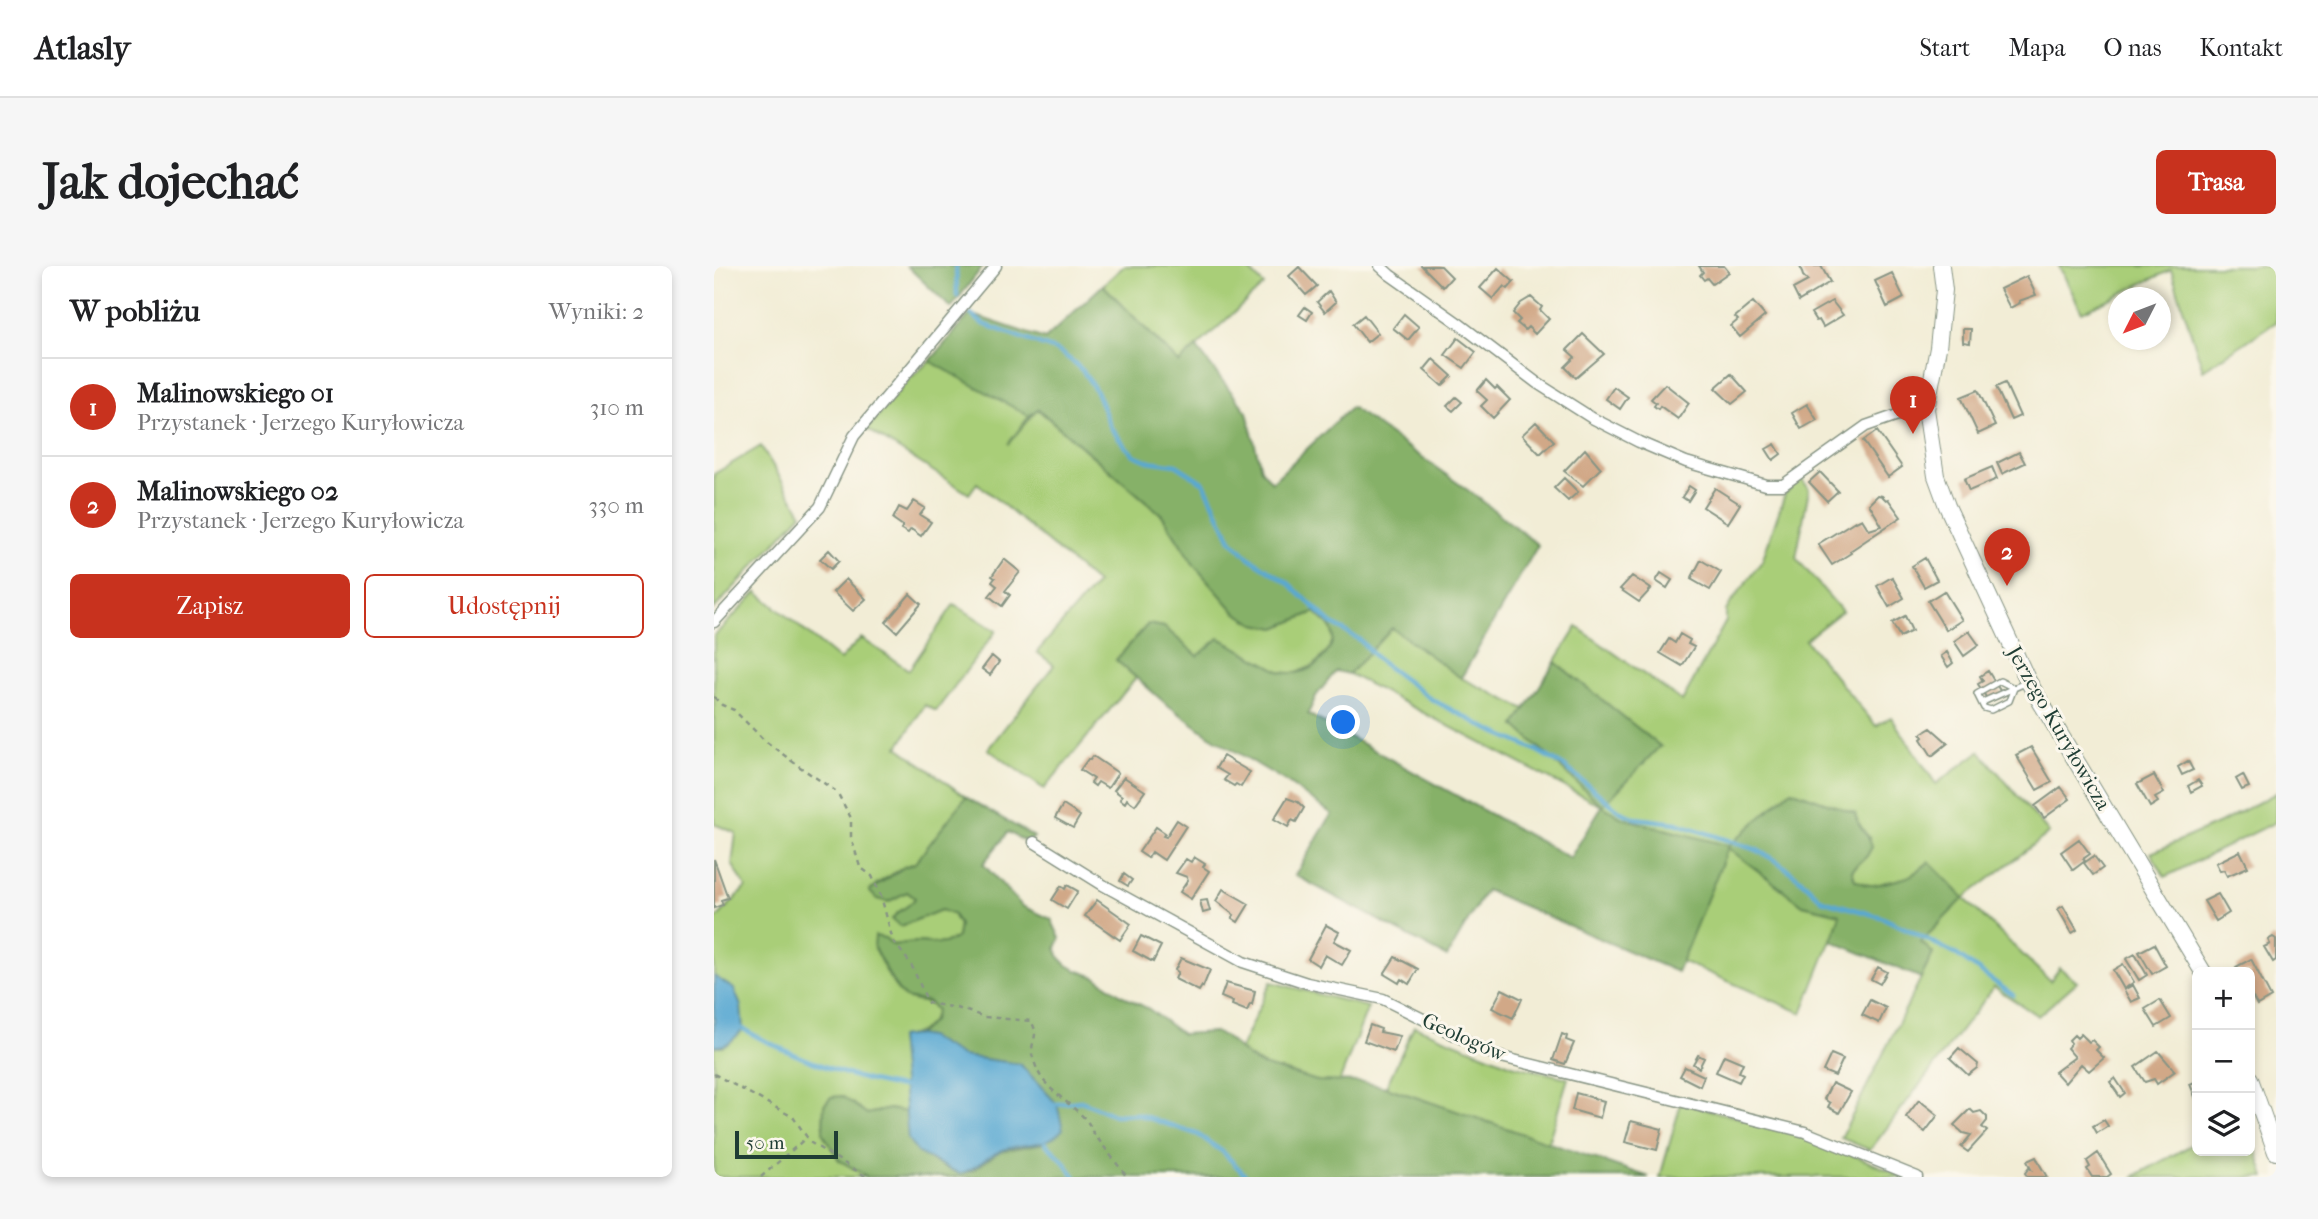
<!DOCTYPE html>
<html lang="pl">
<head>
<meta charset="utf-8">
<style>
  :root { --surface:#fff; --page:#f6f6f6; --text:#202124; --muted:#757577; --line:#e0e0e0; --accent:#c8321e }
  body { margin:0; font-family:"IM FELL French Canon",serif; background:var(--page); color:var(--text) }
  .controls { position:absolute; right:21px; bottom:21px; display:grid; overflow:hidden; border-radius:10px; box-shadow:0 4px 10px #0003 }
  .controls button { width:63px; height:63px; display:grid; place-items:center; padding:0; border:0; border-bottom:2px solid var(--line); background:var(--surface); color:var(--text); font:35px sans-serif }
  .compass { position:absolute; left:1394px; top:21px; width:63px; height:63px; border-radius:50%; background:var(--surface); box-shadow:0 4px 10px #0003; rotate:228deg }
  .scale { position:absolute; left:21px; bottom:18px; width:103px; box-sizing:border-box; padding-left:7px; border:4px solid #1f3d34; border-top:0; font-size:19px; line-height:24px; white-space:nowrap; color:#1f3d34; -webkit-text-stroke:5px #fbf7ec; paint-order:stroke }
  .you { position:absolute; left:630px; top:457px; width:24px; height:24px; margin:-18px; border:5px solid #fff; border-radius:50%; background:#1a73e8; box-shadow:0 0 0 10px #1a73e833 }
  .badge { display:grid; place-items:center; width:46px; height:46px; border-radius:50%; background:var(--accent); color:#fff; font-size:23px; font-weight:700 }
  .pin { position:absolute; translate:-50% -58px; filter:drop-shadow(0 2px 4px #0008) }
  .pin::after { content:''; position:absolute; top:37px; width:24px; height:21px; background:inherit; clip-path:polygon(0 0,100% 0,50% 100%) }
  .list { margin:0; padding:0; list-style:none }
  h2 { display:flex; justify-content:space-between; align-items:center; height:91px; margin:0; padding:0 28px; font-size:30px }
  h2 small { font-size:23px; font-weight:400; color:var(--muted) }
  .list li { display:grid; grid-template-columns:46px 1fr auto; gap:21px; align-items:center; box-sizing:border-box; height:98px; padding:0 28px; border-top:2px solid var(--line) }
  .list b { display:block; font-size:26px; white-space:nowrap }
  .list p { margin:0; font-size:23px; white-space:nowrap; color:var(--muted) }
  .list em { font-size:23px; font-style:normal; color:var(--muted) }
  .actions { display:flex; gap:14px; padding:21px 28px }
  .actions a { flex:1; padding:16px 0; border:2px solid var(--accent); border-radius:10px; text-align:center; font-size:24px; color:var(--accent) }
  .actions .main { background:var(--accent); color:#fff }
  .icon { flex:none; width:38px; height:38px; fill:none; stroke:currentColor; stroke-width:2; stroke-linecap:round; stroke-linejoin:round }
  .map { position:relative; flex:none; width:1562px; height:911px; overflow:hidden; border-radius:10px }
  header { display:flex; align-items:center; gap:42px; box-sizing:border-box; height:98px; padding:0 35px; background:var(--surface); border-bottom:2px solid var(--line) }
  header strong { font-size:33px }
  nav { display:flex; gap:38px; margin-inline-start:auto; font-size:24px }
  .intro { display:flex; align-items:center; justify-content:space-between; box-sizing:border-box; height:168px; padding:0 42px }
  h1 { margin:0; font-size:49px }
  .button { padding:18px 32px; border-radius:10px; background:var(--accent); color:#fff; font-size:24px; font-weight:700 }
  main { display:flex; gap:42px; padding:0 42px }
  aside { flex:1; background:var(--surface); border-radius:10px; box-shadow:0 4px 10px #0003 }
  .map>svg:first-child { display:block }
</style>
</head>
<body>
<header>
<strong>Atlasly</strong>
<nav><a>Start</a><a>Mapa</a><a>O nas</a><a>Kontakt</a></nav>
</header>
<div class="intro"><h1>Jak dojechać</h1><a class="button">Trasa</a></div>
<main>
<aside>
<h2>W pobliżu<small>Wyniki: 2</small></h2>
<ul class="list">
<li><span class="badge">1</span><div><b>Malinowskiego 01</b><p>Przystanek · Jerzego Kuryłowicza</p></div><em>310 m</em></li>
<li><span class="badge">2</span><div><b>Malinowskiego 02</b><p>Przystanek · Jerzego Kuryłowicza</p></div><em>330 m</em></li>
</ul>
<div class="actions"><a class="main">Zapisz</a><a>Udostępnij</a></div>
</aside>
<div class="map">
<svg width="1562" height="911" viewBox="0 0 1562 911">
  <rect width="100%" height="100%" fill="#fbf7ec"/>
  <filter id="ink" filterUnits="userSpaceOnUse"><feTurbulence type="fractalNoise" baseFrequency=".0143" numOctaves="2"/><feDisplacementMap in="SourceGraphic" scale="14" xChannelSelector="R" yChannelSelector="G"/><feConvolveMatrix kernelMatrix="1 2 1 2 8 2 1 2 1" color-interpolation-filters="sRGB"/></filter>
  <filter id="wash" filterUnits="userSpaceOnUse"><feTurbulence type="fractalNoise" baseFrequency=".00686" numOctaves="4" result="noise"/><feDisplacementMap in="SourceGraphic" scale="28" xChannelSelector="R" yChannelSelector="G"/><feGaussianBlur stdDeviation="1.57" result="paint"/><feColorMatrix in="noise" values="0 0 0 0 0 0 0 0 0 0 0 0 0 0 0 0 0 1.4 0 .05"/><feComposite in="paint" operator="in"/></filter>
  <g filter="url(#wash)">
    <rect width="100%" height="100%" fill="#f2edd6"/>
    <path fill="#a9ce78" stroke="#648656" stroke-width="2" d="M410,0h121l19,19 -85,78 -76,-78z
      M1345,0h217v56l-73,48 -32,-100 -89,42z
      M216,95l99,55 -21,28 29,-35 125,106 32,50 41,47 20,12 21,4 39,-16 17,17 1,11 -5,11 -15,15 -21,8 -94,-17 -34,-30 -16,-3 -32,36 20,18 -92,111 -56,-40 66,-84 -17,-13 60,-69 -120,-100 -8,11 -102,-65 42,-50z
      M47,180l41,68 -88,95v-135z
      M1087,212l8,11 -13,69 46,53 -37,29 71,86 15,-9 45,67 44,-33 69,82 -85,65 86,83 10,-13 17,14 -39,34 -44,-29 -124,163 -29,-12 92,-184 -13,-12 44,-44 -35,-36 -21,17 -23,3 -10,5 -20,-7 -3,-10 15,-14 3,-18 -14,-15 -127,23 -107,-28 -20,-12 -253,-132 43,-47 69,51 64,31 -10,17 145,20 -105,-84 22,-35 105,74 44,-80v-10l4,-7 32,-43 23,-67z
      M43,326l83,68 21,-22 48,32 45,-66 42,27 -60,80 -11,-6 -27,42 68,50 -51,66 -11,4 -28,17 31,8 9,7c-8,9 -17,10 -24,20l9,7 40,-16 12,4 6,11 -2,12c-14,10 -23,6 -40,5 -8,0 -16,2 -24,3l-8,-7 -11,10c7,13 19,42 31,49 12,8 19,0 31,13 -5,19 -18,25 -37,27l8,75 -18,-3 -22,5 -16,-12 -27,3 -1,29 16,26 29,17h-154v-131h9l-9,-70v-55l32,-34 -14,-23 4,-31 -22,-9v-188z
      M1562,527v29l-111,55 -14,-24 73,-32z
      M1014,581l75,58 38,9 -39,99 -121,-52z
      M557,716l97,25 -29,76 -22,-2 -31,-10 -20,-4 -27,-16z
      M700,760l98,39 56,13 -20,65 -162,-56z
      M967,837l122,31 102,43h-245z
      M1536,863l15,48h-132l64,-35v9h53z"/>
    <path fill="#86b168" stroke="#52774e" stroke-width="2" d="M193,0h76l-32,42z
      M389,19l76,78 17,-16 51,65 14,57 11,13 79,-75 125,89 62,49 -77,133 -69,-50 -43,46 -13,-3 -20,25 -8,18 262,144 32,-52 -87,-81 40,-63 105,84 -57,60 19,12 107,28 62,-56 64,23c2,14 14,20 17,34l-5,9 -15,14 3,10c14,8 19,5 33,2 23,-5 22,-5 41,-20l35,36 -43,44 12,11 -12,25 -89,-37 8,-27 -37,-9 -75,-57 -51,124 -191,-82 -39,67 -152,-82 37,-61 -47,-33 -75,-45 -45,-33 -49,-43 32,-36 16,3 34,29 21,-18 62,34c8,1 15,2 23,-1 15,-5 35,-26 27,-43 -3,-7 -10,-12 -16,-16l-39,16 -21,-4 -20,-12 -41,-47 -32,-50 -124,-106 -9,7 -99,-55 40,-47 75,25z
      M252,531l68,40 -6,6 -20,-11 -25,32 39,42 29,13 9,19 -4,10 4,10 7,7 9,5 20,7 25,18 28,14 33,25 32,-2 10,4 32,27 61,18 45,1 24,5 263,90h-781l-29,-17 -16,-27 1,-28 7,-8 11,-1 25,18 22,-5 18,3 -1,9 24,39 30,14 12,-3 28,-20 45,-8 12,-39 -37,-40 -58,-8 -34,-19 -11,-2 16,-14 3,-11 -7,-8 -24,-4 -8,-9 -23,-41 1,-12 10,2 8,7c8,-1 16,-3 24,-3 17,1 26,5 40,-5l2,-12 -6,-11 -12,-4 -40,16 -9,-7c7,-10 17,-11 23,-21l-8,-6 -19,10 -11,-3 -8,-8 35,-24 11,-4z"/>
    <path fill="#58a8d2" stroke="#3c7283" stroke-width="2" d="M0,710l20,13 7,17 2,23c-9,10 -15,18 -29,17z
      M203,769l11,2 34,19 58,8 37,40 6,25c-18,20 -37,12 -60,21 -16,5 -26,19 -43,24l-42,-21 -10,-14 -9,-102z"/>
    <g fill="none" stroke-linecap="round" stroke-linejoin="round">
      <path stroke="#58a8d2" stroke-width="4.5" d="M242,0l1,30
        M257,48l12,10 75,27 14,10 11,10 13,20 15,37 15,19 8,8 14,6 28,4 28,18 27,57 17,17 39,25 44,41 29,17 18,20 53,39 59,31 44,19 30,17 57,46 14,6 41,5 81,27 21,12 21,16 23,22 59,17 30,14 46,24 56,40
        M29,763c42,24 113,53 161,58
        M343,838l24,-3 33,14 23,-1 60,20 26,18 24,25
        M331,877l16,15 14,19"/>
    </g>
    <g id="blocks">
      <path fill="#d1a887" d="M708,0h19l11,11 -9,10z
        M985,0h25l5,6 -17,12 -5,-6 -3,2 -4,-5 3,-3z
        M1086,0h21l9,16 -31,19 -6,-12 15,-8 -5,-5z
        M585,1l18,19 -11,9 -17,-19z
        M784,2l16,14 -6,7 -4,-3 -11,13 -13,-11z
        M1178,7l12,25 -17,9 -12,-26z
        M1313,10l9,19 -17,6 1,2 -10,5 -10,-19z
        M615,25l7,11 -11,10 -8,-10z
        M817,31l11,10 -2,3 9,9 -14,15 -7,-7 -3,3 -8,-7 3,-3 -7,-7 8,-10z
        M1118,35l11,14 -20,12 -4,-7 -3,1 -5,-8z
        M1039,36l12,14 -25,21 -9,-11 7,-6 -3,-3z
        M591,41l7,5 -5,8 -8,-5z
        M690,48l15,13 -11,13 -15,-12z
        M650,49l14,18 -11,9 -14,-18z
        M1249,63h8l-1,14 -7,-1z
        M869,68l21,20 -28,24 -11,-11 10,-10 -8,-7z
        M744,72l18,14 -12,16 -19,-13z
        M719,93l19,17 -10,10 -18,-16z
        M1017,108l16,18 -15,12 -17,-16z
        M772,114l9,9 2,-2 13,13 -17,18 -12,-12 6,-6 -10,-9z
        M1291,117l15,33 -9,4 -15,-33z
        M951,118l24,19 -11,16 -18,-13 -2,3 -4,-3 2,-3 -5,-4z
        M900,121l14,10 -8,12 -14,-10z
        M1264,124l17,36 -17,8 -17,-37z
        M742,131l6,5 -9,9 -6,-5z
        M1093,138l10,16 -16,9 -9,-16z
        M822,156l18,19 -14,13 -18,-19z
        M1163,165l25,36 -14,10 -25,-36z
        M1061,178l6,10 -8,6 -7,-11z
        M871,183l16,19 -18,18 -19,-15z
        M1305,186l6,11 -23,11 -5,-11z
        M1278,201l5,12 -28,12 -5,-12z
        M1106,206l18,19 -11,10 -18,-19z
        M850,212l14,14 -10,9 -14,-13z
        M975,220l6,4 -7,11 -6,-4z
        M1001,222l25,16 -12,19 -25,-16z
        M1164,229l4,1 4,4 2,-1 13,18 -51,34 1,2 -19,12 -14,-21 37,-23 1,1 6,-3 7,11 13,-4 -13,-22z
        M200,235l11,7 -5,7 11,7 -10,14 -10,-7 -3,4 -7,-4 2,-3 -10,-7 6,-12 8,4z
        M115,284l10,11 -8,8 -11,-10z
        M1211,292l12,22 -13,7 -12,-21z
        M290,293l16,13 -15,19 5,4 -8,11 -13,-10 8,-10 -5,-4 3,-4 -3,-2z
        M987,294l20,12 -11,18 -19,-11z
        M947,307l11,7 -5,8 -11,-7z
        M918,310l19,13 -12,13 -19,-13z
        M1178,311l12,21 -15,9 -12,-21z
        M132,313l20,20 -13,12 -20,-19z
        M1230,325l18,29 -16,10 -18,-29z
        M196,328l11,10 -24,28 -11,-10z
        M1191,350l7,15 -12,6 -8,-14z
        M1255,365l10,14 -15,11 -10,-15z
        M966,368l10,6 -2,4 6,3 -12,19 -22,-13 9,-14 6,4z
        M1233,386l6,11 -5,4 -7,-11z
        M278,390l7,6 -9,13 -8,-6z
        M1274,405l14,23 -13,8 -11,-18 5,-3 -3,-5z
        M1217,462l17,15 -16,13 -11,-17 2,-2 -2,-3z
        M1317,481l21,35 -15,8 -21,-35z
        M379,490l25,17 -10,15 -10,-6 -3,4 -4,-3 3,-4 -14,-9 8,-11 2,1z
        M509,490l27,16 -9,15 -5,-3 -2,2 -10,-6 4,-5 -12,-7z
        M1474,495l5,9 -11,5 -4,-8z
        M1440,509l10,18 -9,5 3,4 -8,5 -13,-23z
        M1529,509l6,12 -7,3 -6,-11z
        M410,511l21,14 -10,14 -8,-6 -2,4 -5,-4 2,-3 -8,-6z
        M1484,514l4,6 -11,6 -3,-6z
        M1347,521l9,12 -26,19 -9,-12z
        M573,532l11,4 6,6 -8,14 -4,-2 -4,7 -14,-8z
        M349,539l17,11 -7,12 -18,-10z
        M463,554l9,6 -22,34 -12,-8 -4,6 -9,-6 17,-25 9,6 -2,3 3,1z
        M1365,573l11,15 -7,5 2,2 -12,9 -12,-18z
        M1526,585l8,16 -21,9 -3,-6 -4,1 -4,-8z
        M1380,590l9,12 -10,7 -9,-12z
        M480,591l11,7 -2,3 6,4 -18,28 -11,-7 8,-12 -1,-3 -11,-4 10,-14 5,3z
        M0,593l14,39 -7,2 2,5 -9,3z
        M410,608l8,6 -4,6 -8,-5z
        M353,619l11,6 -11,18 -15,-9 9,-14 4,3z
        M509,623l26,15 -11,18 -6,-4 2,-3 -18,-14z
        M1504,628l11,19 -13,8 -12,-20z
        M383,634l34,24 -11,16 -35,-24z
        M493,634l3,11 -7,2 -3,-12z
        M1349,640l14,24 -5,3 -14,-24z
        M612,659l13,7 -5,9 17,9 -9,15 -17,-10 -6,11 -11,-7z
        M427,670l20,10 -8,16 -20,-11z
        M1559,671l3,2v21l-3,2 -9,-15 6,-3 -2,-4z
        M1440,678l12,22 -14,8 -13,-22z
        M1421,688l12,21 -8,5 -13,-21z
        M681,691l23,12 -9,15 -8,-5 -2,4 -15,-9z
        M467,692l29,12 -7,17 -1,-1 -3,5 -24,-12 3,-7 -3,-2z
        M1537,693l20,38 -14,8 -7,-13v-20h-11l-3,-5z
        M1409,698l11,18 -10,7 -11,-19z
        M1164,701l9,5 -7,12 -9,-5z
        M512,717l29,8 -3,14 -2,-1 -3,7 -15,-6 1,-3 -12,-5z
        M1419,719l7,13 -9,4 -7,-12z
        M788,723l20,10 -9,19 -21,-10z
        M1156,734l16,8 -7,15 -17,-8z
        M1446,734l11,18 -15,9 -11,-18z
        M656,759l11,4 -1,3 20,4 -6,16 -30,-11z
        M848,768l5,2 -1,4 8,3 -9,21 -12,-4z
        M1367,768l8,8 3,-2 7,7 -3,3 8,8 -15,13 -8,-7 -16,19 -10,-11 20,-15 -8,-9 4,-5 -2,-3 5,-5 3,3z
        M1245,782l19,16 -1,4 -9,7 -18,-17z
        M1444,785l17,20 -18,13 -3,-5 -9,3 -10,-15z
        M1117,788l12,5 -8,17 -12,-5z
        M984,789l6,3 -5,10 -6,-4z
        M1010,789l19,8 -4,9 4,2 -4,8 -23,-10z
        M971,801l19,9 -4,10 -20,-10z
        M1401,812l10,15 -5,4 -10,-15z
        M1483,815v21l-7,-18z
        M1118,817l19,9 -12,21 -11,-6 2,-4 -6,-4z
        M862,827l28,8 -4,17 -28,-8z
        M1205,834l19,15 -13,17 -19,-15z
        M1256,843l4,4 7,-2 6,6v4l-5,6 5,4 -19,21 -7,-5 10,-12 -8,-2 -9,-8z
        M1390,854l4,6 -11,7 -4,-7z
        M917,855l31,8 -5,21 -32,-8z
        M1384,887l13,21 -4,3h-15l-5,-8 3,-2 -3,-6z
        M1322,891l4,8 7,12h-19l-3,-4 4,-5 2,1 -4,-8z"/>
    </g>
  </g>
  <g filter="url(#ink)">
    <use href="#blocks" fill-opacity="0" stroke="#889585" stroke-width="2"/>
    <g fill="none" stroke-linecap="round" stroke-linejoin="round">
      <defs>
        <path id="lane" d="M1300,422l-5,13 -18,9 -7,-2 -2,-4 3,-3 40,-18
          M1268,438l-5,-10 23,-13 14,7"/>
        <path id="street" d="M666,0l10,9 68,48 79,60 55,35 47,24 47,20 80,23h17l83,-59 43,-15 17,-2
          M0,356l106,-115 34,-71 142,-170
          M320,576l69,43 140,77 64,21 76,16 114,57 308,76 112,45"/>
        <path id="secondary" d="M1227,0l3,24 -6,58 -12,61 10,67 11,30 81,175 175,291
          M1536,813l26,73"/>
      </defs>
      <use href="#lane" stroke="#889585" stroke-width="8"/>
      <use href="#street" stroke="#889585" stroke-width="13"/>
      <use href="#secondary" stroke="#889585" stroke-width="18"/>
      <path stroke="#889585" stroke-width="2.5" stroke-dasharray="5 5" stroke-linecap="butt" d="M0,431l8,8 12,5 30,30 33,25 40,27 14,26v19l9,30 12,9 9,20 12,45 18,23 17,39 29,5 28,9 46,4c9,15 0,18 1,33 1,5 5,16 8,21 11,20 49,39 52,56l35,46
        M0,808l79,43 18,26 56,34
        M47,911l46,-40"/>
      <use href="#lane" stroke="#fff" stroke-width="5"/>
      <use href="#street" stroke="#fff" stroke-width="10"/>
      <use href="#secondary" stroke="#fff" stroke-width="16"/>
    </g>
  </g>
  <g text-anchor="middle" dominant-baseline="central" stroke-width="6" stroke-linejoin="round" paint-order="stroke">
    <g font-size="21" fill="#1f3d34" stroke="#fbf7ec">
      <text transform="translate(1345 462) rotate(60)">Jerzego Kuryłowicza</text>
      <text transform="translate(750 771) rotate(24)">Geologów</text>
    </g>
  </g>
</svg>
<div class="controls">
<button>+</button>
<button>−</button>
<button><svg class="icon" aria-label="layers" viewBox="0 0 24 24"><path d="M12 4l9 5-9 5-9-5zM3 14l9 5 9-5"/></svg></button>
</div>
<svg class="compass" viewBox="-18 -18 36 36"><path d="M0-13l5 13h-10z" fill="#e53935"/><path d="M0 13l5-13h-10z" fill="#757577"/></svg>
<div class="scale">50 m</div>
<div class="you"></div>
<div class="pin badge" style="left:1199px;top:168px">1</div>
<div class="pin badge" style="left:1293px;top:320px">2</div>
</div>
</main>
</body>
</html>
